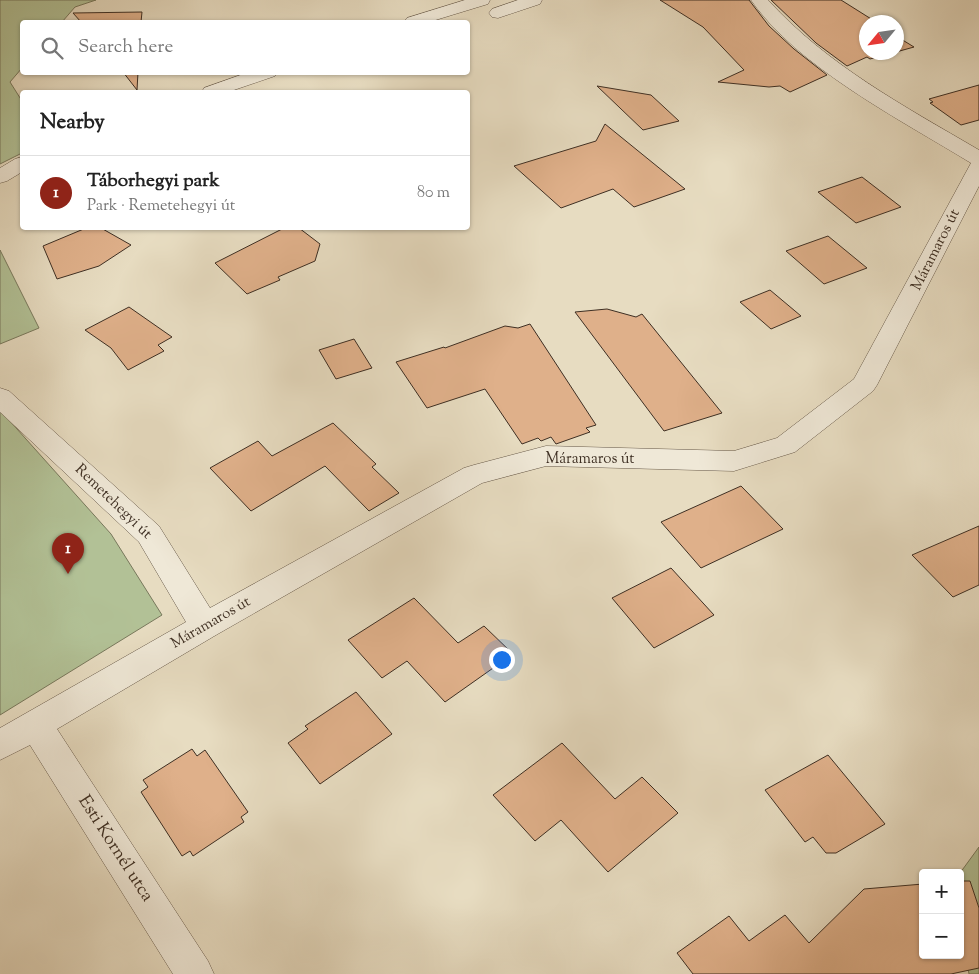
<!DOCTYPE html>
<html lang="en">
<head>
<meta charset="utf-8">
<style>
  :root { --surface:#fff; --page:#f2f2f2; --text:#222; --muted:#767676; --line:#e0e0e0; --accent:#8f2418 }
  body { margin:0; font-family:"Sorts Mill Goudy",serif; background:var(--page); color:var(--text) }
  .controls { position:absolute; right:15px; bottom:15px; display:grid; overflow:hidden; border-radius:5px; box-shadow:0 1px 4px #0004 }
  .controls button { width:45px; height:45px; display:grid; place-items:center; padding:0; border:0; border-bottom:1px solid var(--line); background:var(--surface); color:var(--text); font:25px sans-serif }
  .compass { position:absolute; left:859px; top:15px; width:45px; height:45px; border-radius:50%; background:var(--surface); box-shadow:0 1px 4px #0004; rotate:241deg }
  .you { position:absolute; left:501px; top:659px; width:18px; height:18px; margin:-12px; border:4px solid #fff; border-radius:50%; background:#1a73e8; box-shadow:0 0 0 8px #1a73e833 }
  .badge { display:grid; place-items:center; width:32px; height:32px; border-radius:50%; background:var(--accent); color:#fff; font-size:16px; font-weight:700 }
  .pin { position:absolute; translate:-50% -41px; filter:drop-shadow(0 1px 2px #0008) }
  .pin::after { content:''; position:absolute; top:26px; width:18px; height:15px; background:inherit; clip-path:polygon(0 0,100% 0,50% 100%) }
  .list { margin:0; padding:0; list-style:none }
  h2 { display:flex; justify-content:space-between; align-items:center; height:65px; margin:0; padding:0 20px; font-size:21px }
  h2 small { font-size:16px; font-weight:400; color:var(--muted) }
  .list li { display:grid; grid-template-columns:32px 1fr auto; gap:15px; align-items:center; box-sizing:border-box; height:75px; padding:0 20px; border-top:1px solid var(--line) }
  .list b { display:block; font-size:19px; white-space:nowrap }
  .list p { margin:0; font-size:16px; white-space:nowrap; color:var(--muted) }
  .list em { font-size:16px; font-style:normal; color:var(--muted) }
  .icon { flex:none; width:28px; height:28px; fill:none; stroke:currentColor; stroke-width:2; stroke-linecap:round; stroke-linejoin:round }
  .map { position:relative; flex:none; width:979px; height:974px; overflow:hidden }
  .search { position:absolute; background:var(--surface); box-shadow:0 1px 4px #0004; left:20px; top:20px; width:450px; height:55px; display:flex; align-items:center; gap:12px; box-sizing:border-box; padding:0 18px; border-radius:5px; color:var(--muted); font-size:19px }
  .panel { position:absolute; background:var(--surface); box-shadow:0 1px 4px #0004; left:20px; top:90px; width:450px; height:140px; border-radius:5px }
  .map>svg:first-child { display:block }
</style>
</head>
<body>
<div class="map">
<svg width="979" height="974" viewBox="0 0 979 974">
  <rect width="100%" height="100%" fill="#e7dcc1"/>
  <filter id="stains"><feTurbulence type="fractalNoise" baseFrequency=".004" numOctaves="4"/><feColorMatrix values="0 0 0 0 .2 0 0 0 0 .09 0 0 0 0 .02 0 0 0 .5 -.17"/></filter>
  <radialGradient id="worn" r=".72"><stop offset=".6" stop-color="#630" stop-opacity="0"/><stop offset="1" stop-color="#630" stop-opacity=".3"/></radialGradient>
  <path fill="#b2c196" stroke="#78785c" d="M0,0h96l-21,7 -13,15h-40v46l-12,14 12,19v52l-22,11z
    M0,250l39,78 -39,16z
    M0,410l111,124 51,81 -162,100z
    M979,847v127h-10l-9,-55v-46z"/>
  <path fill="#dfb08a" stroke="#3e2f23" d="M660,0h89l20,26 25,23 33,26 -37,17 -10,-6 -11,1 -51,-5 26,-12 -41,-43z
    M771,0h70l35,22h-10v30h29l-25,7 -3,-2 -20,9 -31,-23z
    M142,12l-1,10h-60l-8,-9z
    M896,36l18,11 -18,5z
    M123,72h15l-1,18z
    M979,85v35l-18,5 -31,-22 3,-1 -4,-3z
    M597,86l54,9 28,26 -36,9z
    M605,124l80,65 -51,18 -21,-18 -52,19 -47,-42 82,-25z
    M862,177l39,30 -45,16 -38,-31z
    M86,228h15l30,17 -32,21 -42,13 -14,-33z
    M284,228h15l21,16 -5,17 -37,16 2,3 -33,14 -32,-31z
    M828,236l39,32 -43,16 -38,-33z
    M770,290l31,26 -30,13 -31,-27z
    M129,307l43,30 -14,8 6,6 -36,19 -17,-22 -26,-18z
    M607,309l29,8 6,-3 80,99 -58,18 -89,-119z
    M530,324l66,101 -10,3 4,4 -34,12 -5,-7 -10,4 -3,-3 -16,6 -37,-55 -58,19 -31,-46 48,-15 1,1 60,-22 13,2z
    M354,339l18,29 -36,11 -17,-29z
    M333,423l43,41 -4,3 27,26 -30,18 -44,-45 -74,45 -41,-43 48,-27 14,15z
    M741,486l42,43 -82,39 -40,-46z
    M979,526v59l-26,12 -41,-42z
    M671,568l43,47 -60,33 -42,-50z
    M414,598l44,45 26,-17 29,28 -68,48 -38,-41 -25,17 -34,-38z
    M356,692l36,42 -72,50 -32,-41 20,-14 -3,-3z
    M562,743l53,56 27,-22 36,36 -70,59 -47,-52 -26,21 -42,-46z
    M192,749l5,7 8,-6 43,62 -7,5 3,5 -51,34 -3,-5 -8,5 -41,-64 7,-5 -5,-7z
    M828,755l57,69 -49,29h-10l-13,-16 -8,5 -40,-52z
    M960,881h10l9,27v60l-28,6h-258l-16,-21 52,-37 20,25 36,-26 24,28 55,-54 59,-5v71h37z"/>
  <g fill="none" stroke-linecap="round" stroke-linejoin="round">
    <defs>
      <path id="minor" d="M465,0h25l-2,4 -59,18h-25l3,-4z
        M518,0h24l-2,4 -42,14 -6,-1 -3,-4 3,-4z
        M751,0h17c59,65 136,106 211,150v36l-102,199 -4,6 -78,61 -61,19 -188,-5 -64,17 -266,152 -159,94 151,232 6,13h-41l-143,-229 -30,15v-32l186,-106 -47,-80 -139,-130v-24l9,3 150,135 51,82 254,-140 10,-3 72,-19 188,5 43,-13 77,-59 117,-216c-70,-43 -174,-96 -220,-163z
        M249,72h28l-2,4 -47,16h-26l2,-4z
        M22,157v15l-15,9 -7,2v-15l15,-9z"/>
    </defs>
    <use href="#minor" stroke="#685a4a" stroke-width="1"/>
    <use href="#minor" fill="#efe8d7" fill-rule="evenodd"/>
  </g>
  <g text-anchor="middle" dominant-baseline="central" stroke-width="4.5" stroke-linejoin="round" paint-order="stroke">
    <g font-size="15" fill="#3e2f23" stroke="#efe8d7">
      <text transform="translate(936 250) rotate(-63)">Máramaros út</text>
      <text x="590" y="459">Máramaros út</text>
      <text transform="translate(113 502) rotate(44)">Remetehegyi út</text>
      <text transform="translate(211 623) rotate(-30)">Máramaros út</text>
    </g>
    <g font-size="18" fill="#3e2f23" stroke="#efe8d7">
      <text transform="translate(115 849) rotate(57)">Esti Kornél utca</text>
    </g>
  </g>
  <rect width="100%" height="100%" filter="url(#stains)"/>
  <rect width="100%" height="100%" fill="url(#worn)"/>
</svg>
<div class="controls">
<button>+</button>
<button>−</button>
</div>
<svg class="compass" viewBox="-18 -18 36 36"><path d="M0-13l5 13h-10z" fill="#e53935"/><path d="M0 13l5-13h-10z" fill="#767676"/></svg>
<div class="you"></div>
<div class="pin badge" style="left:68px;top:574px">1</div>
<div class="search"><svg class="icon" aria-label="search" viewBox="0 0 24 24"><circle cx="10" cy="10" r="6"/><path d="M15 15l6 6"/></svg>Search here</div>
<section class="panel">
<h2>Nearby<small></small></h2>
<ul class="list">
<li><span class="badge">1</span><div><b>Táborhegyi park</b><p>Park · Remetehegyi út</p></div><em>80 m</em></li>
</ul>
</section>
</div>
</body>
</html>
